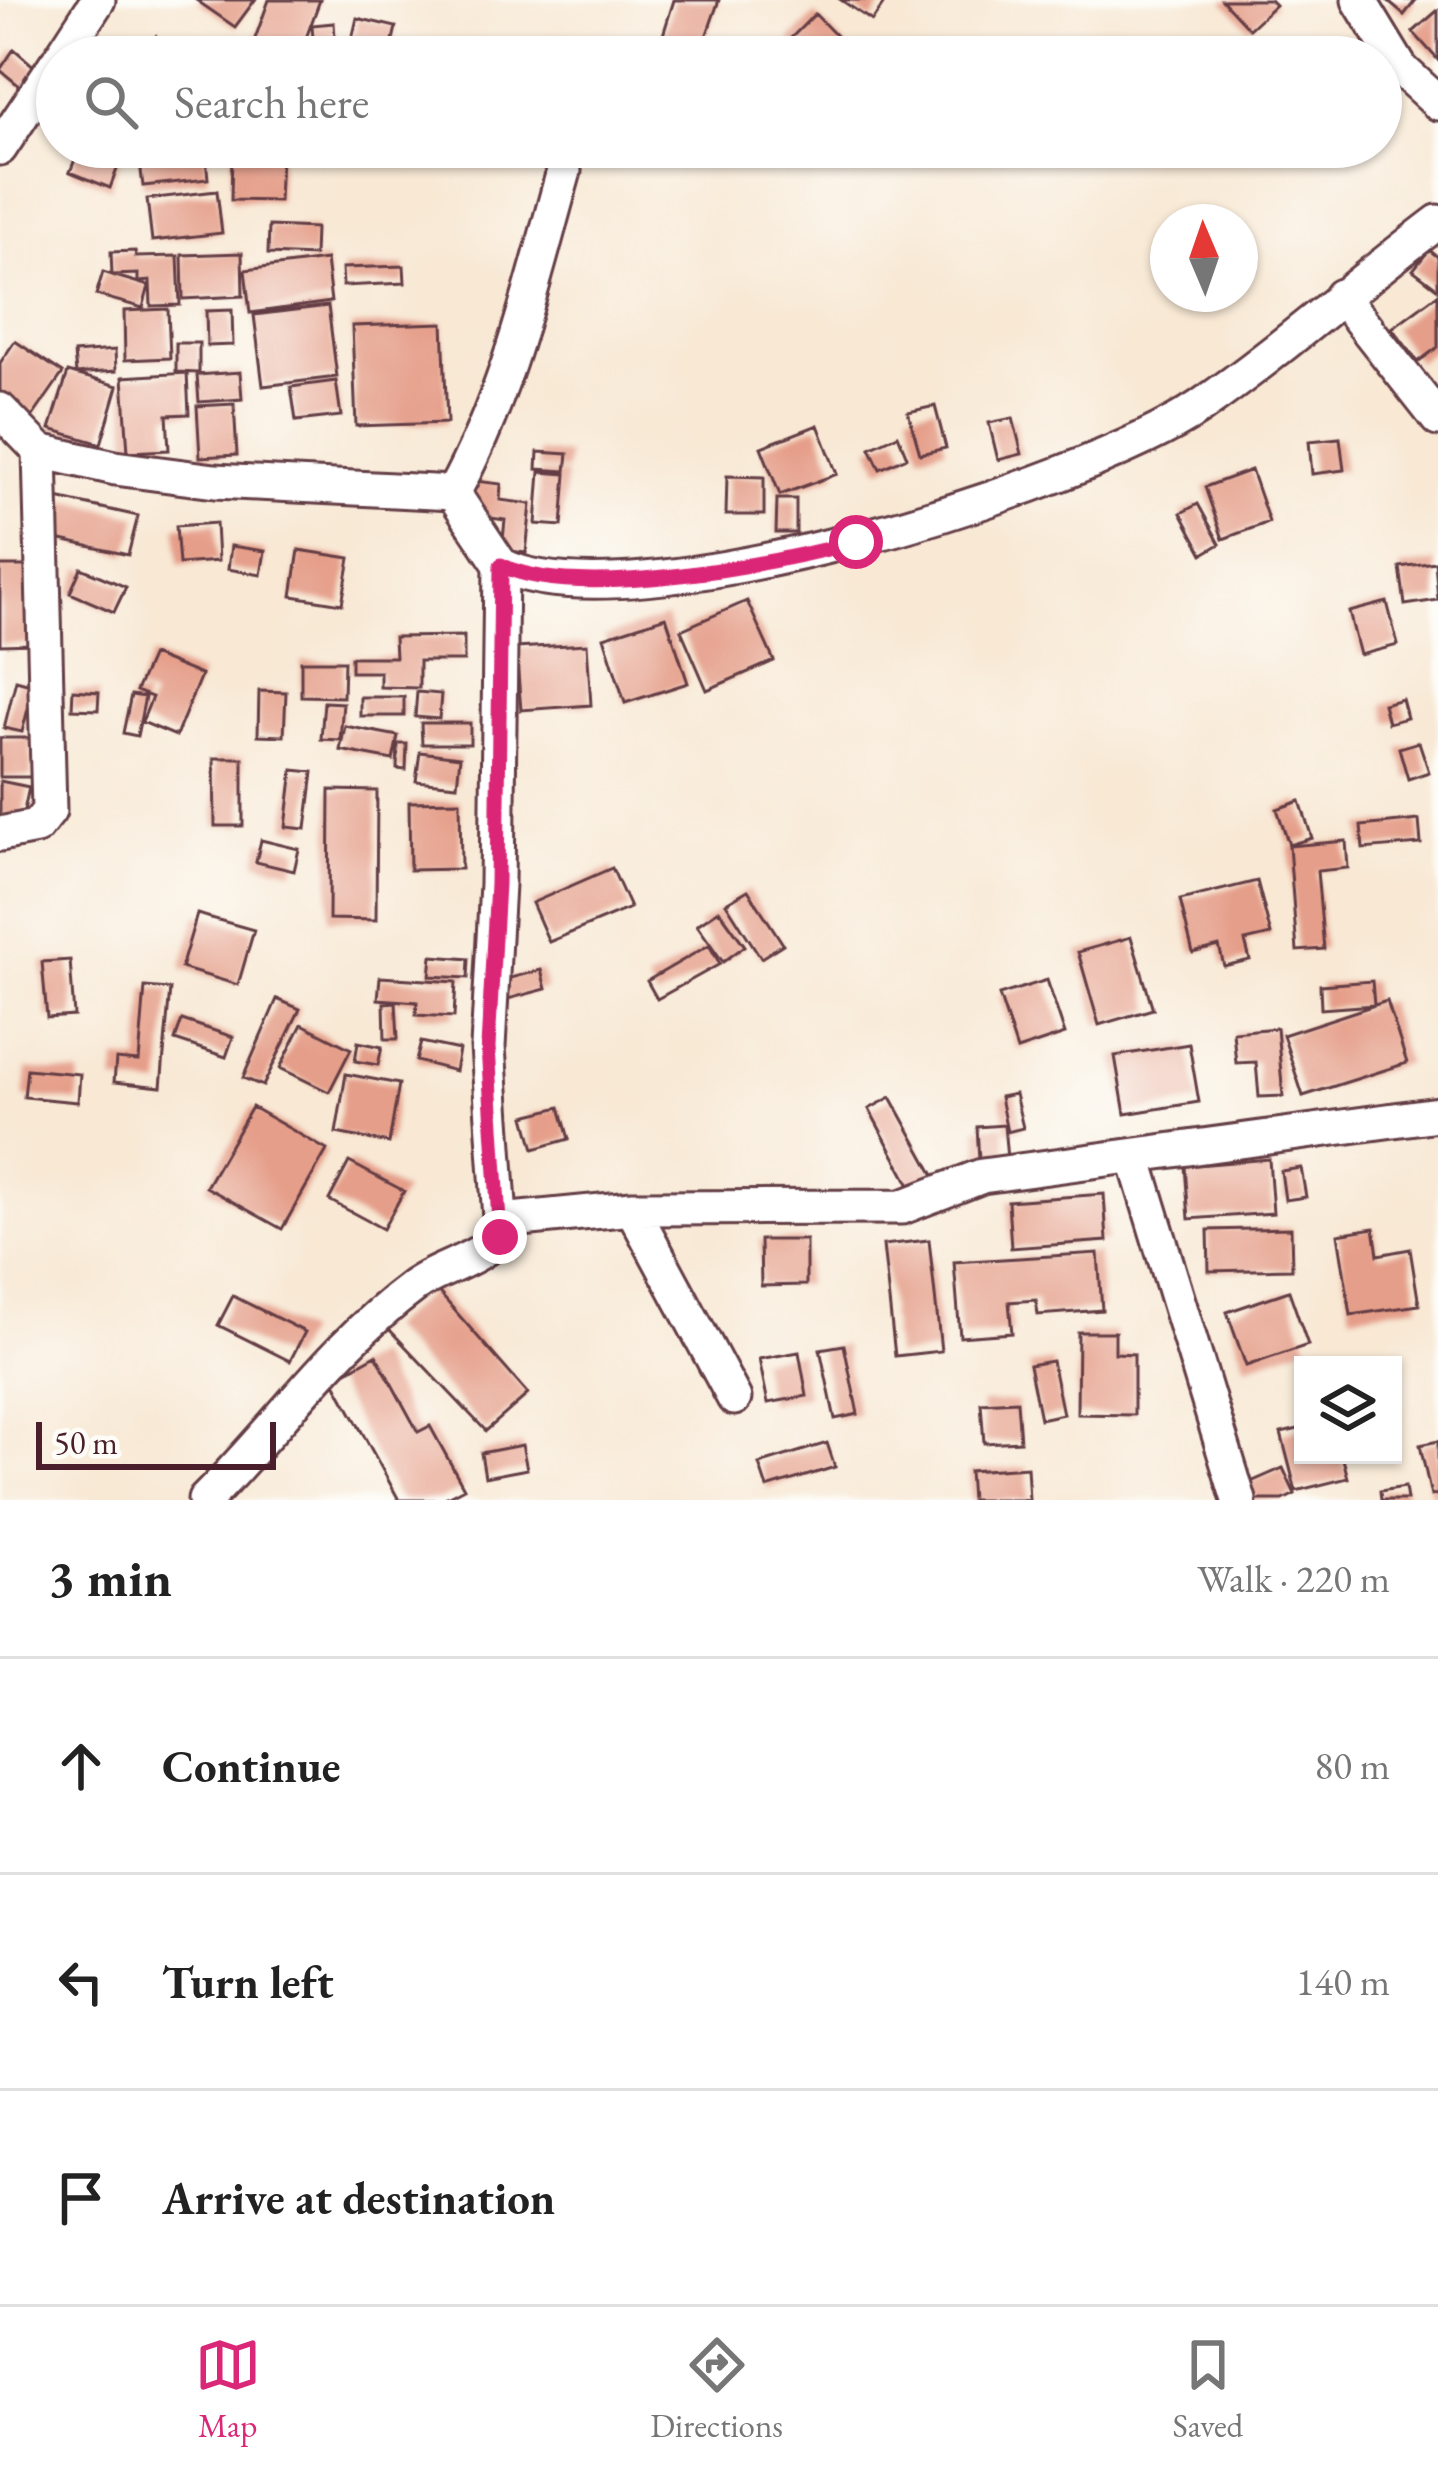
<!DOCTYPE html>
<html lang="en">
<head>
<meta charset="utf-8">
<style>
  :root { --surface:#fff; --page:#f6f6f6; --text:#222; --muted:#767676; --line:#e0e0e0; --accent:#db2777 }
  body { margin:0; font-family:"EB Garamond",serif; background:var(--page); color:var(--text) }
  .controls { position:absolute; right:36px; bottom:36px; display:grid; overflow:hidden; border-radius:0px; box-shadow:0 3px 9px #0004 }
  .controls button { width:108px; height:108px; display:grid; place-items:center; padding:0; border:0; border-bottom:3px solid var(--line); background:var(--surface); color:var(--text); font:60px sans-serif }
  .compass { position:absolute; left:1150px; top:204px; width:108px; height:108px; border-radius:50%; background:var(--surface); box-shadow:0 3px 9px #0004; rotate:358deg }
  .scale { position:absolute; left:36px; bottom:30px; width:240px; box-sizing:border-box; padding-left:12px; border:6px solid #4a1f2b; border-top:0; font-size:33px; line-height:42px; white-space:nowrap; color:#4a1f2b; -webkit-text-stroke:9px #fdfcf7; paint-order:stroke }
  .stop { position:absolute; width:36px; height:36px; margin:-27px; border:9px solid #db2777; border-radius:50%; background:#fff }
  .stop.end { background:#db2777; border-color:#fff; box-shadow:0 3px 12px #0008 }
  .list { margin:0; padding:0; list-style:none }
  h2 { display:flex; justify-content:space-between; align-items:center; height:156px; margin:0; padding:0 48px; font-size:51px }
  h2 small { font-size:39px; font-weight:400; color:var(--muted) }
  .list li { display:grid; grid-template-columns:78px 1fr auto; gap:36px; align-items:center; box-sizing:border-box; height:216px; padding:0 48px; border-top:3px solid var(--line) }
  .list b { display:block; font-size:45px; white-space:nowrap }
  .list em { font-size:39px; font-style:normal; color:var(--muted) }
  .icon { flex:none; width:66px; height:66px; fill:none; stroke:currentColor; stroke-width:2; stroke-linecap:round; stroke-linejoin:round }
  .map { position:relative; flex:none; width:1438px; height:1500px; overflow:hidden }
  .search { position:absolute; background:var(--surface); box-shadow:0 3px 9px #0004; left:36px; right:36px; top:36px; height:132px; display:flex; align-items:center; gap:30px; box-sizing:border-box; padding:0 42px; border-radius:66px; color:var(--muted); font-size:45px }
  .sheet { height:804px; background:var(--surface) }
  nav { display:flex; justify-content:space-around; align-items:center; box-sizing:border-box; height:168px; border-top:3px solid var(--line); background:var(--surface); font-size:33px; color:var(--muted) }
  nav a { display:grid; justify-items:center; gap:6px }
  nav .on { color:var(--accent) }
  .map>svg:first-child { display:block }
</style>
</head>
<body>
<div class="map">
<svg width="1438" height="1500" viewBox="0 0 1438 1500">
  <rect width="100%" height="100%" fill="#fdfcf7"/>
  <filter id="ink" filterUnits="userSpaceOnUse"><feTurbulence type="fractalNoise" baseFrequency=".00833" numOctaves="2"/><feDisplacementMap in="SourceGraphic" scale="24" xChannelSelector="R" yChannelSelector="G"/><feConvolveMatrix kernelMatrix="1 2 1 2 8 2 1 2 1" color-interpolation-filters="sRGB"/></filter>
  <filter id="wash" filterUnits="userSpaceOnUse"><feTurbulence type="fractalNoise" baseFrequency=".004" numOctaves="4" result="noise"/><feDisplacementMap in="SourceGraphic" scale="48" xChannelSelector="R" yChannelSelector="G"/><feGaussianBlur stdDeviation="2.7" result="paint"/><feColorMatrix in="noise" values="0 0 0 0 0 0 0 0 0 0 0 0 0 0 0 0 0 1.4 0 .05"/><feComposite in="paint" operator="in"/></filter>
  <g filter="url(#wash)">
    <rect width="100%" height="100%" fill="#f8e8d4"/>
    <g id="blocks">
      <path fill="#e59e89" d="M196,0h59l-20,27z
        M269,0h51l-21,57 -47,-10z
        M674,0h45l-17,48 -39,-13z
        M841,0h45l-14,21z
        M1222,0h48l5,5 -26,24z
        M1386,0h30l-12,15z
        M1438,10v50l-25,-28z
        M815,14l31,32 -11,11h-29l-17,-17z
        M357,18l39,9 -7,30h-41z
        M334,23l2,29 -22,1 -2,-28z
        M156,36l27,21h-42z
        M14,49l23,20 -15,19 -22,-18z
        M80,147l42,9 -12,32 -40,-16z
        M138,147h67l3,32 -65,7z
        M232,154l49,2 -2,45 -48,-1z
        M217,191l5,42 -70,8 -5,-42z
        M269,226l46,2 -1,28 -46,-2z
        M1429,250l9,7v32l-25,-19z
        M135,251l1,6 42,-1 2,49 -29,1 -1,-25 -12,1v-8l-26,1 37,11 -6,22 -47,-13 7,-23 9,3 -1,-23z
        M242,253l1,43 -60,3 -1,-44z
        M326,260l5,42 -81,11 -5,-43z
        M404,266l1,17 -62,3 -1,-18z
        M1438,294v53l-20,15 -26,-34z
        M328,306l9,71 -74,9 -9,-71z
        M168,309l2,49 -45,2 -1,-49z
        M232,310l1,35 -26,1 -1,-35z
        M443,323l4,100 -91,3 -4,-100z
        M15,341l48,32 -32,46 -31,-22v-34z
        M176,343h23v30l-23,-1z
        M115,350l1,21 -40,3 -2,-21z
        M68,372l50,14 -17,58 -51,-15z
        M240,372l2,27 -43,3 -2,-27z
        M187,373l2,41 -22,1 2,35 -41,2 -5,-75z
        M336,381l5,35 -45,5 -5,-34z
        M234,404l3,51 -37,2 -3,-51z
        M935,406l11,42 -26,6 -12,-42z
        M1013,418l9,36 -24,6 -9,-37z
        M818,425l19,49 -57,21 -19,-48z
        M898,435l9,22 -27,12 -10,-21z
        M1340,438l4,32 -32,4 -3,-33z
        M538,452l30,2 -2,17 -29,-2z
        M1251,470l18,52 -46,17 -18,-52z
        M540,472l26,2 -4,52 -26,-2z
        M727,476l37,1v38h-38z
        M475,481l26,3 -1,16 31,4 -5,49 -24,-3 3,-30 -34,-5z
        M57,498l81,18 -10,39 -80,-18z
        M777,499h19v34h-20z
        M1198,504l22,40 -17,10 -22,-41z
        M216,523l2,38 -39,3 -3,-38z
        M231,546l34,5 -4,24 -33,-6z
        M299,550l51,8 -8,46 -50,-8z
        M1435,562l3,38 -33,5 -5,-38z
        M0,566h34l1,78 -35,1z
        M81,568l45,19 -12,25 -44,-19z
        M747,601l27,60 -67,29 -26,-60z
        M1387,602l11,43 -38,10 -11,-43z
        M666,617l22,66 -63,20 -21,-66z
        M464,636v25h-45v27l-39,-1v-15h-29v-15h44l-1,-20z
        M587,644l4,61 -70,5 -5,-62z
        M152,655l49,20 -25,61 -34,-14 10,-25 -16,-6z
        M301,661h43l-1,36 -42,-1z
        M16,680l18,5 -12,47 -18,-4z
        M73,690l26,2 -1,18 -26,-1z
        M259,691l27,1 -2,44 -26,-1z
        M417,692l24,2 -2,25 -24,-2z
        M131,695l14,2 -8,39 -14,-3z
        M360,697h44v19h-44z
        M1402,699l5,19 -19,5 -5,-19z
        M324,702l19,1 -3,37 -19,-1z
        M421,723h49v21h-48z
        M345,726l53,10 -5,24 -53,-10z
        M0,738h31v39h-31z
        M1419,742l10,30 -21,7 -9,-31z
        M398,744h9l-1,26 -9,-1z
        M420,752l40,5 -3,28 -41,-4z
        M214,758h29v68h-28z
        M293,770l20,2 -7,57 -20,-2z
        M0,781l29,6 -7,33 -22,-5z
        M330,790l47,1 -1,129 -47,-1z
        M460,801l1,68 -51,1 -1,-68z
        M1300,801l12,37 -23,7 -12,-36z
        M1419,820l2,24 -58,5 -2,-23z
        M261,840l38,9 -5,22 -38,-9z
        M1346,841l2,27 -31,3 7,78 -27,2 -8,-105z
        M612,868l18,40 -81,34 -17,-39z
        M1257,881l14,54 -26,6 5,19 -26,6 -5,-20 -26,7 -13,-53z
        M748,890l35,54 -22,14 -35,-55z
        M719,910l26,36 -22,16 -26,-37z
        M197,914l57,16 -16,55 -57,-17z
        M1131,937l22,72 -54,16 -21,-73z
        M709,945l11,19 -63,35 -10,-18z
        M432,956l37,3 -1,19 -38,-2z
        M70,960l4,56 -27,2 -5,-56z
        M541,970l5,19 -38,10 -6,-19z
        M380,977l76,5 -2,35 -38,-2 1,-13 -39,-3z
        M1047,980l18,54 -48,16 -18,-55z
        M1372,981l2,24 -53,4 -1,-24z
        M145,987l25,2 -9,98 -47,-5 2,-23 23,2z
        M277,999l23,10 -37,77 -20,-8z
        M1387,1001l20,62 -104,33 -20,-61z
        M396,1002l2,37h-13l-1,-36z
        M182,1020l51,17 -7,20 -51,-17z
        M302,1024l49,25 -22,43 -49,-24z
        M1277,1028l6,68 -24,1 -3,-35 -20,1 -3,-31z
        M358,1042l24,5 -4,18 -23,-4z
        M421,1042l38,8 -4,21 -39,-10z
        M1189,1044l10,58 -74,12 -10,-58z
        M27,1069l53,5 -2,28 -54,-5z
        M346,1074l53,10 -10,59 -53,-10z
        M1015,1094l8,34 -16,4 -7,-35z
        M891,1097l45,82 -23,12 -44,-82z
        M252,1107l75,43 -45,79 -76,-42z
        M560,1107l9,32 -35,10 -9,-33z
        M1004,1125l3,34 -28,2 -2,-34z
        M1269,1159l4,54 -84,6 -4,-53z
        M349,1162l55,29 -21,38 -54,-29z
        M1301,1168l5,29 -21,3 -4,-29z
        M1104,1194l3,47 -96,7 -3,-47z
        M1291,1228l1,41 -83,2 -1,-41z
        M1374,1228l4,27 32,-6 9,56 -68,10 -13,-81z
        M760,1240h46v45l-45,1z
        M929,1240l12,111 -46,5 -12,-111z
        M1098,1253l4,57 -64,5 -2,-15 -27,2 3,31 -52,4 -6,-75z
        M435,1288l93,106 -42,37 -98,-103z
        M1289,1291l19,54 -62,21 -19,-54z
        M233,1296l72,36 -15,29 -72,-36z
        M1078,1332h37v21l19,1v61l-57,-1z
        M844,1345l14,69 -23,5 -15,-70z
        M799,1352l8,44 -39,7 -9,-44z
        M376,1355l42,77 12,-6 34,62 -23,12h-42l-66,-121z
        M1052,1361l11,53 -23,5 -11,-54z
        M1017,1401l3,40 -36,2 -3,-40z
        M1303,1428v27h39l6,23 -52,13 -15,-58z
        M1438,1441v53l-7,2 -11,-51z
        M827,1443l8,24 -68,21 -8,-24z
        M522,1445l5,24 -42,8 -4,-24z
        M1027,1467l2,33h-58l-2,-29z
        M1283,1468l12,26 -12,6h-34l-7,-14z
        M1405,1487l2,13h-26l-1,-9z"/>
    </g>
  </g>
  <g filter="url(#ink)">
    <use href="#blocks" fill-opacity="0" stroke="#643d44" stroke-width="3"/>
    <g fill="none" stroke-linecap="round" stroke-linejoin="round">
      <defs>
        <path id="minor" d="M1359,0l42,69 37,34
          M61,57l37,-57
          M0,148l57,-86
          M1341,296l97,123
          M0,410l40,41 75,17 100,13 238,12 48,72c126,65 584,-80 699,-158 82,-57 158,-125 238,-185
          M453,493c55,-100 80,-212 111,-322
          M0,834l36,-7 13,-16 -9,-360
          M1134,1157l105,343
          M632,1208l102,190
          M501,1221l131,-13 270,-1 80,-31 456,-62
          M205,1500c72,-71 126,-153 209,-214 26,-19 68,-26 87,-53l-13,-186 9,-163 4,-319"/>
      </defs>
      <use href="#minor" stroke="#643d44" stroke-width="39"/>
      <use href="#minor" stroke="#fff" stroke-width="33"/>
    </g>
  </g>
  <g fill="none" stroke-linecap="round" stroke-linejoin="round" filter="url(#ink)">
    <path stroke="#db2777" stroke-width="15" d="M500,1237l-12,-190 9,-163 4,-319c75,38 274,-2 355,-23"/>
  </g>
</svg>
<div class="controls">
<button><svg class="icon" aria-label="layers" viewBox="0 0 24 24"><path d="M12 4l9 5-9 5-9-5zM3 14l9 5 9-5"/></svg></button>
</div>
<svg class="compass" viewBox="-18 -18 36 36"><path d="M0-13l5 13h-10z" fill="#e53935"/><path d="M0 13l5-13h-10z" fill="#767676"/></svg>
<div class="scale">50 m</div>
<div class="stop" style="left:856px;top:542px"></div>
<div class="stop end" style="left:500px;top:1237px"></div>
<div class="search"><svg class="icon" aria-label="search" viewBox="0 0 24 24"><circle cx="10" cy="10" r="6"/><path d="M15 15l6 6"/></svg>Search here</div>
</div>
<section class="sheet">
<h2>3 min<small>Walk · 220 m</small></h2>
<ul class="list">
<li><svg class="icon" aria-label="ahead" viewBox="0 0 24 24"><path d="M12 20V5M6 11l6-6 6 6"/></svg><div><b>Continue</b></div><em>80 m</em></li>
<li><svg class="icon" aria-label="left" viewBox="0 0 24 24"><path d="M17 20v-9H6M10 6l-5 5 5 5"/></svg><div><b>Turn left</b></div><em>140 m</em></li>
<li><svg class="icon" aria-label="arrive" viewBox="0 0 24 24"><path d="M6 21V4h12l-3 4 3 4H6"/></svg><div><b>Arrive at destination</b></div></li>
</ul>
</section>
<nav>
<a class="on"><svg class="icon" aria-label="map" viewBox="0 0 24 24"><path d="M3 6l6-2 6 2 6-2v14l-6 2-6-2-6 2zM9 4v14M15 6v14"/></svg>Map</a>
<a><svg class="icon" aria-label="directions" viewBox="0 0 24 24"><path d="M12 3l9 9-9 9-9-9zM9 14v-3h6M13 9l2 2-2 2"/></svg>Directions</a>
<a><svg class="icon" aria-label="saved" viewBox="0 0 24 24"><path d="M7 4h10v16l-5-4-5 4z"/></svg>Saved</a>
</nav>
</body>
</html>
